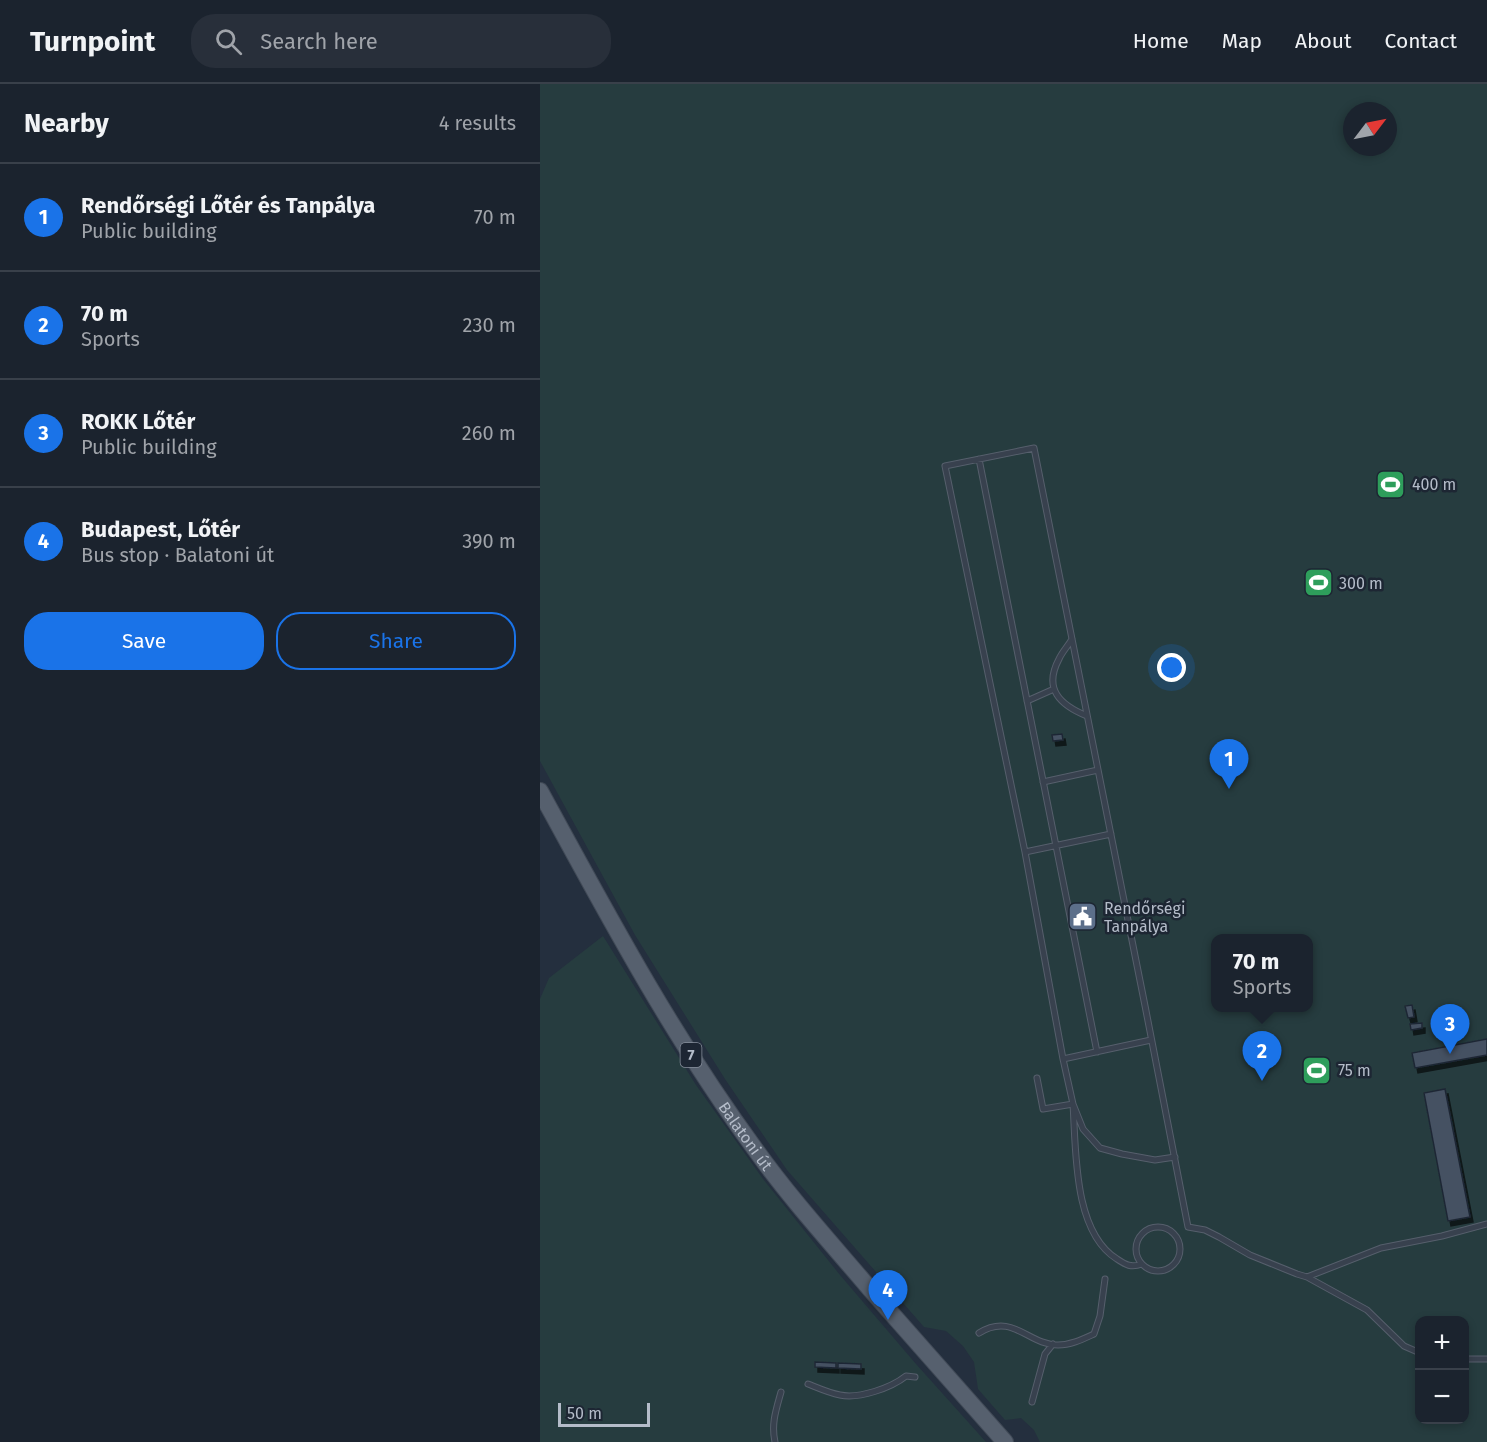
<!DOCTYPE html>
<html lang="en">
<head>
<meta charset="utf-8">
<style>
  :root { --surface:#1b232e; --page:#282f3a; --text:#f1f3f6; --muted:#a0a4aa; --line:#39404a; --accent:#1a73e8 }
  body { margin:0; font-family:"Fira Sans",sans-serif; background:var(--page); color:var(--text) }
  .controls { position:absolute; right:18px; bottom:18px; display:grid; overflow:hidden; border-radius:12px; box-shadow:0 3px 9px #0003 }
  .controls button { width:54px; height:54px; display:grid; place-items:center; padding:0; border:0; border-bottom:2px solid var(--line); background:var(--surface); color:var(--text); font:30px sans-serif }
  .compass { position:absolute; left:803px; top:18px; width:54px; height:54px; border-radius:50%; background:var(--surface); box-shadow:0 3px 9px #0003; rotate:58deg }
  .scale { position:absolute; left:18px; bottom:15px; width:92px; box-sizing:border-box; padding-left:6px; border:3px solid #b4bcc9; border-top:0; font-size:16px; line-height:21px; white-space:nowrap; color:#b4bcc9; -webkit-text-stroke:4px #1d2633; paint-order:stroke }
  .you { position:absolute; left:632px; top:584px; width:21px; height:21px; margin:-15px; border:4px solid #fff; border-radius:50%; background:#1a73e8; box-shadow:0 0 0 9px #1a73e833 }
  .badge { display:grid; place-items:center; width:39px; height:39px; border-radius:50%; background:var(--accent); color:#fff; font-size:20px; font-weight:700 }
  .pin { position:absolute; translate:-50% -50px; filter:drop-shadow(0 2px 3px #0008) }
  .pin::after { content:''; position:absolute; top:32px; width:21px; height:18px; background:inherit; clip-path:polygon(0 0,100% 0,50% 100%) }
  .popup { position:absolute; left:671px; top:850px; width:102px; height:78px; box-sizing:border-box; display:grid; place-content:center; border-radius:12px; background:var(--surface); filter:drop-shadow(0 2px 4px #0005); font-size:20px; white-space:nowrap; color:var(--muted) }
  .popup b { font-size:22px; color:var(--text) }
  .popup::after { content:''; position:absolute; left:50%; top:100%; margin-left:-12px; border:12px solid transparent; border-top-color:var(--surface) }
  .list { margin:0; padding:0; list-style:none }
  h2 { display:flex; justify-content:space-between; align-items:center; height:78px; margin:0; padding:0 24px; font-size:26px }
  h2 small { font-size:20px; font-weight:400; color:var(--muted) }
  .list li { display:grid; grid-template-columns:39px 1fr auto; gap:18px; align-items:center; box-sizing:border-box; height:108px; padding:0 24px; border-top:2px solid var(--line) }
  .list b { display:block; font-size:22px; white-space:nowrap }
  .list p { margin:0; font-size:20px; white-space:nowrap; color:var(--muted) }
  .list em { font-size:20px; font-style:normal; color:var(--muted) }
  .actions { display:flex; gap:12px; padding:18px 24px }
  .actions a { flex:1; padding:14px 0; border:2px solid var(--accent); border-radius:24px; text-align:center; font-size:21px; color:var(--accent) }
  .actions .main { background:var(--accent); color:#fff }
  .icon { flex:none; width:33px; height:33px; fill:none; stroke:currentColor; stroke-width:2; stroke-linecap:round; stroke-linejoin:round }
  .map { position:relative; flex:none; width:947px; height:1358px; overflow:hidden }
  header { display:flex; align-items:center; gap:36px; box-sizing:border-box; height:84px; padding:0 30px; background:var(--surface); border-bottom:2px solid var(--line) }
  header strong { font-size:28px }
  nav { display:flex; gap:33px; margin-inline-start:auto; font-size:21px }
  .search { width:420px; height:54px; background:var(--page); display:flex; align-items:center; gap:15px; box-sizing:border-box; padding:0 21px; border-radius:24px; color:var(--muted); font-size:22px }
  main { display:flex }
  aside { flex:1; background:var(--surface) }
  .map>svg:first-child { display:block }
</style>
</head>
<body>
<header>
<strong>Turnpoint</strong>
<div class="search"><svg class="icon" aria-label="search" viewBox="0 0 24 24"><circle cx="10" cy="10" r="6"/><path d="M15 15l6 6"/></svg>Search here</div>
<nav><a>Home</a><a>Map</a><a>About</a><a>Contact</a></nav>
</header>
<main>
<aside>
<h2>Nearby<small>4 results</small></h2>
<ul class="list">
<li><span class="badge">1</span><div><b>Rendőrségi Lőtér és Tanpálya</b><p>Public building</p></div><em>70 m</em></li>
<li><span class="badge">2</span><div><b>70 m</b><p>Sports</p></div><em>230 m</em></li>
<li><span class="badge">3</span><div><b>ROKK Lőtér</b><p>Public building</p></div><em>260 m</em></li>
<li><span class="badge">4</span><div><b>Budapest, Lőtér</b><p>Bus stop · Balatoni út</p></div><em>390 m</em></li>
</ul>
<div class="actions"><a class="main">Save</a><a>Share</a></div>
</aside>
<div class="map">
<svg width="947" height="1358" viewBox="0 0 947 1358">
  <defs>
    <filter id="shadow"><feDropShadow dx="3" dy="5" stdDeviation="0" flood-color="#0009"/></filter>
  </defs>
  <rect width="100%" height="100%" fill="#242f3e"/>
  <path fill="#263c3f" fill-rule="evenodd" d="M0,0h947v1358h-447l-6,-12 -13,-12 -16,2 -27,-31 -4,-27 -11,-16 -17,-15 -22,-4 -137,-157 -62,-91 -90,-144 -95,-174zM812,27h36v36h-36zM676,854h92v70h-92zM880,1236h44v100h-44z
    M63,852l93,149 67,94 77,96 76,89 70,78h-446v-443l9,-21z"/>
  <path fill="#455162" stroke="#1f2835" stroke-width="1.5" filter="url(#shadow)" d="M522,650l1,6 -10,1 -1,-6z
    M872,921l2,12 -6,1 -3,-12z
    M882,939v5l-11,2 -1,-6z
    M947,955v16l-72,13 -3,-15z
    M905,1005l25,128 -22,4 -24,-128z
    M275,1278l21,1v5l-21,-1z
    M298,1279l23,1v5l-23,-1z"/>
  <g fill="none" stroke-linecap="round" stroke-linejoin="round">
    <defs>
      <path id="lane" d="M439,375l118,593
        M532,555c-4,7 -10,13 -13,20 -16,30 1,46 28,57
        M487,617l27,-12
        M503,698l55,-12
        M485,768l86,-18
        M523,975l88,-19
        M497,994l6,31 30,-5c3,45 0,128 44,155 9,6 14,9 25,5
        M635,1073l-20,3 -33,-6 -22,-6 -17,-19 -10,-25 -10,-45 -38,-207 -80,-386 89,-18c52,259 104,519 154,779l17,3 14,7 31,18 47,19 10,3 60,33 37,36 16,7
        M596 1165a22 22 0 1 1 44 0a22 22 0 1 1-44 0Z
        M767,1193l74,-29 61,-12 45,-12
        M439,1249c34,-21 49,12 79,12 13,0 25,-6 36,-11l6,-18 5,-37
        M924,1275h23
        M268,1300c10,4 21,9 32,11 19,4 51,-7 66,-19l9,1
        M492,1318l13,-48 8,-10
        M235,1358c-4,-18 1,-32 6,-50"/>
      <g id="primary">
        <path id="s1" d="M0,707c67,123 132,245 215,358 35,49 76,94 115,140 45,51 90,102 135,153"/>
      </g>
    </defs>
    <use href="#lane" stroke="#565f6c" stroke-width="7"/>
    <use href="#primary" stroke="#414a57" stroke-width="18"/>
    <use href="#lane" stroke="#38414e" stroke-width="5"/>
    <use href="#primary" stroke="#56606e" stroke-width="16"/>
  </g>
  <defs>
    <symbol id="stadium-square" viewBox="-11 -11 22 22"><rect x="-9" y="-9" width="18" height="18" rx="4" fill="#2e9e5b" stroke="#1d2633"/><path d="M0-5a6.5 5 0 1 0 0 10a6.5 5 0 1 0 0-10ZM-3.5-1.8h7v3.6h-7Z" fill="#fff"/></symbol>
    <symbol id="civic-square" viewBox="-11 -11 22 22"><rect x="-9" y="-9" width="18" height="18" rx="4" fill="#5c6f8a" stroke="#1d2633"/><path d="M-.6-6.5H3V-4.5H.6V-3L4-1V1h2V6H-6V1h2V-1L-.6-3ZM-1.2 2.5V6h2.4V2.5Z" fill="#fff"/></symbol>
  </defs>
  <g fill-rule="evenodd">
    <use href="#stadium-square" x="834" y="384" width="33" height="33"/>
    <use href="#stadium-square" x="762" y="482" width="33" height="33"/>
    <use href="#civic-square" x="526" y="816" width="33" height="33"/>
    <use href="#stadium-square" x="760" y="970" width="33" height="33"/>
  </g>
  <g text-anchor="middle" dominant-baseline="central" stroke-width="5" stroke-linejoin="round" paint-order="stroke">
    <rect fill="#1d2633" stroke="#878f9c" stroke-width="1.5" x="140.5" y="959" width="21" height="24" rx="4.5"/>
    <g font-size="15" font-weight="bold" fill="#b4bcc9">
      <text x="151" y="971">7</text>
    </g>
    <g font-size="16" fill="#b4bcc9" stroke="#1d2633" text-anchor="start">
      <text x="872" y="400">400 m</text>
      <text x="799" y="499">300 m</text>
      <text x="564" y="824">Rendőrségi<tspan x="564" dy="18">Tanpálya</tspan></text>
      <text x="798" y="986">75 m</text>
    </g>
    <g font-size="16" fill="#b4bcc9" stroke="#1d2633">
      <text stroke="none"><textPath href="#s1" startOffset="402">Balatoni út</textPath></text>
    </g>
  </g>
</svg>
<div class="controls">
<button>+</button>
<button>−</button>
</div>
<svg class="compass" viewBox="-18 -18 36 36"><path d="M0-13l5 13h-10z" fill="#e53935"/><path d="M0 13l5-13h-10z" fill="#a0a4aa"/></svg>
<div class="scale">50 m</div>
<div class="you"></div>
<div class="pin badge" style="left:689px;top:705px">1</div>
<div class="pin badge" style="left:722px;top:997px">2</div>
<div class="popup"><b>70 m</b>Sports</div>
<div class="pin badge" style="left:910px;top:970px">3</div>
<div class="pin badge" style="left:348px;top:1236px">4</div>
</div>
</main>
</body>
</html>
